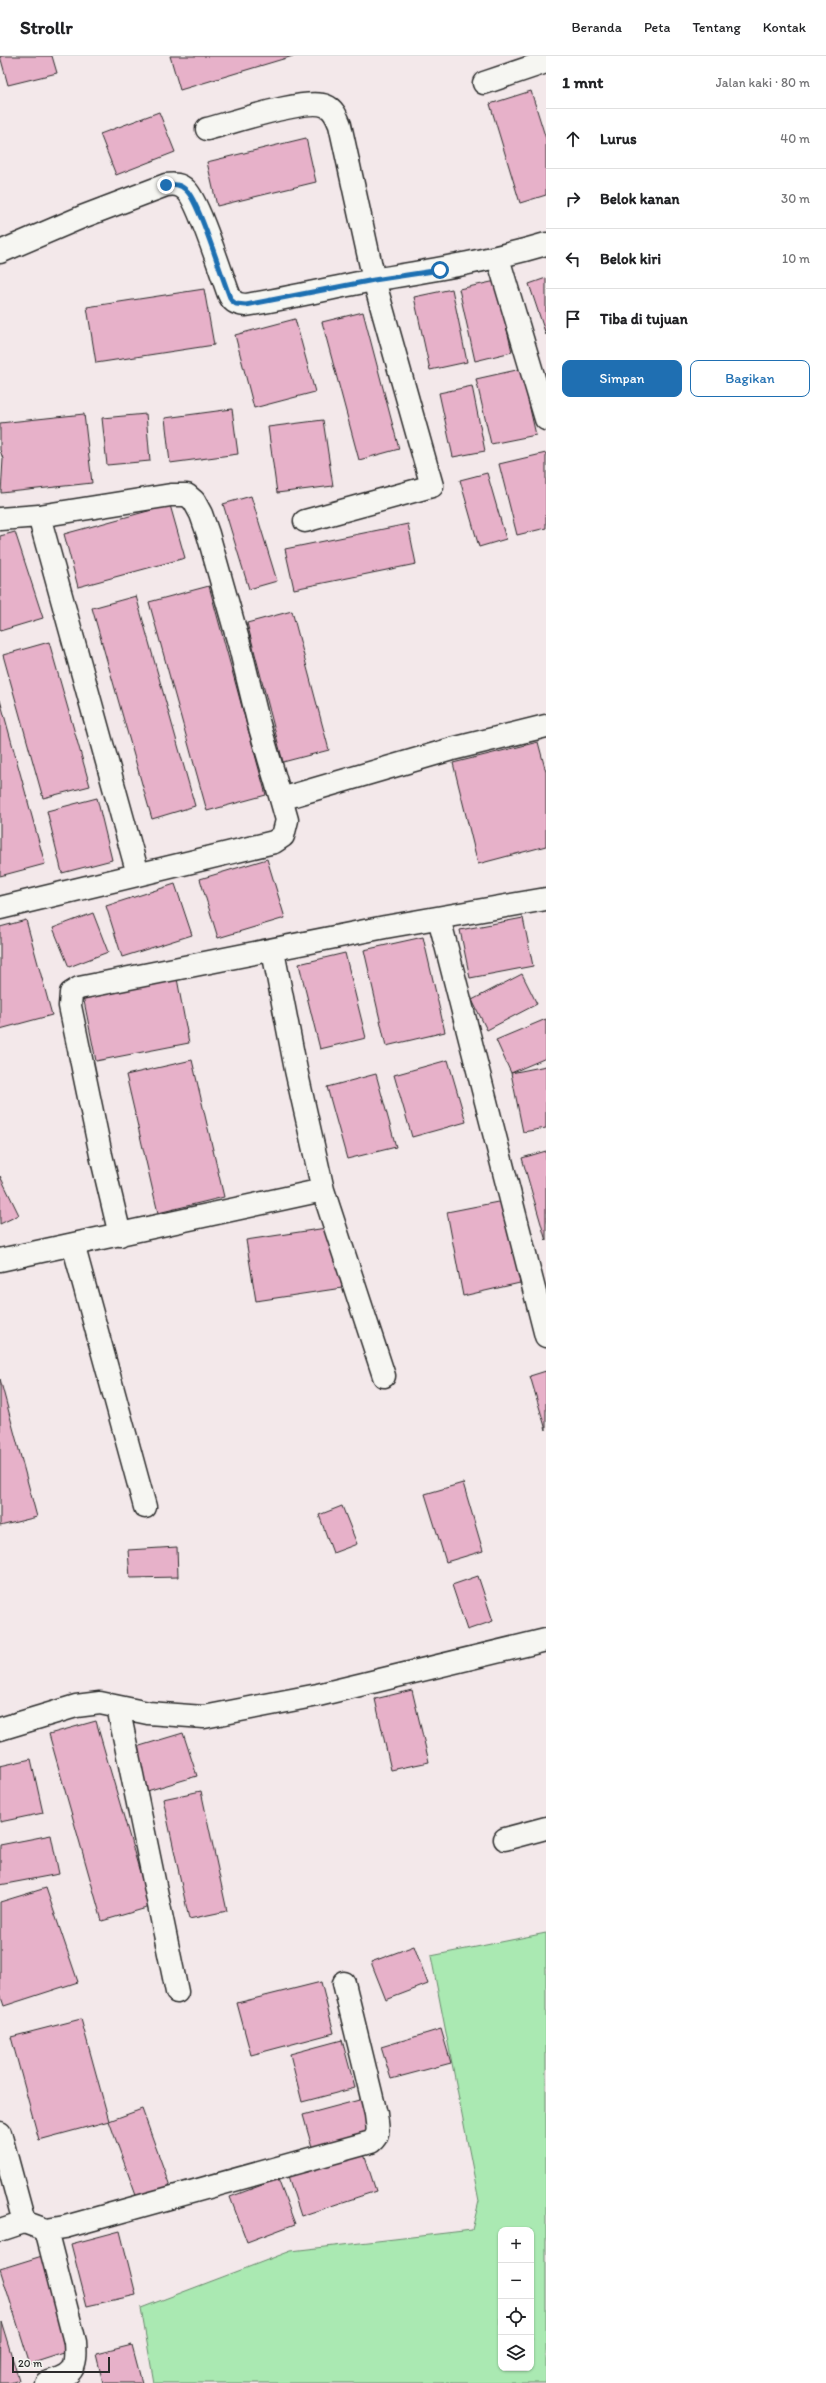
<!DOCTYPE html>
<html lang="id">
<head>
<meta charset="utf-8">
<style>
  :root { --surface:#fff; --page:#f2f2f2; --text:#202124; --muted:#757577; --line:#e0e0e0; --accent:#1f6fb2 }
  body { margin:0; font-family:Itim,sans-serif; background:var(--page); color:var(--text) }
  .controls { position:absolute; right:12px; bottom:12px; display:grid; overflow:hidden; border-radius:8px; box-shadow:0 1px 3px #0004 }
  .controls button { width:36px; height:36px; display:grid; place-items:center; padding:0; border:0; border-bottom:1px solid var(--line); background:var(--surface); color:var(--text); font:20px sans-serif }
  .scale { position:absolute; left:12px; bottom:10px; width:98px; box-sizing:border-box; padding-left:4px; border:2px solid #2b2b2b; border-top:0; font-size:11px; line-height:14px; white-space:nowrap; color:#2b2b2b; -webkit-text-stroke:3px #f6f6f2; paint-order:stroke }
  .stop { position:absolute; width:12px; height:12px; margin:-9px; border:3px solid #1f6fb2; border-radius:50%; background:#fff }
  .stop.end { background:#1f6fb2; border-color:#fff; box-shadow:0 1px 4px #0008 }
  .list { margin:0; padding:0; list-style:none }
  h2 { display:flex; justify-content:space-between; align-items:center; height:52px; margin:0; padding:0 16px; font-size:17px }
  h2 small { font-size:13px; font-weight:400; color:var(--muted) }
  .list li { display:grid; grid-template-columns:26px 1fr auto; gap:12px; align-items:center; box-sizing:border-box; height:60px; padding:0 16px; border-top:1px solid var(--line) }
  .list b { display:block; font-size:15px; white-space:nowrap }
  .list em { font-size:13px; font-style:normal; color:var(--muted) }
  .actions { display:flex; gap:8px; padding:12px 16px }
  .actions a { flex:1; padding:9px 0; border:1px solid var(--accent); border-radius:8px; text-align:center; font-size:14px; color:var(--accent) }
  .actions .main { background:var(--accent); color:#fff }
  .icon { flex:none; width:22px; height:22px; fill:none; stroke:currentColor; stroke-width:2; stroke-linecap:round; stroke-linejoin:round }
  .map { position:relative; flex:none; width:546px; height:2327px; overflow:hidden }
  header { display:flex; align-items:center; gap:24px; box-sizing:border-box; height:56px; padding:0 20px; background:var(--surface); border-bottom:1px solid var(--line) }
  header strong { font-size:19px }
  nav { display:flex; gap:22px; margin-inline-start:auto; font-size:14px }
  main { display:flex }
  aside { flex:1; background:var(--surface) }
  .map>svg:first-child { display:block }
</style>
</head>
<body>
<header>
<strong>Strollr</strong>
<nav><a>Beranda</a><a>Peta</a><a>Tentang</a><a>Kontak</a></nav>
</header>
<main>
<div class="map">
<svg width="546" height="2327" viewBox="0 0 546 2327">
  <rect width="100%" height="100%" fill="#f3e8ea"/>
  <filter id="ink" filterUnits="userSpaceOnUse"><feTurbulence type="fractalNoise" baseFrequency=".025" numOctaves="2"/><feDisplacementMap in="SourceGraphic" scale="8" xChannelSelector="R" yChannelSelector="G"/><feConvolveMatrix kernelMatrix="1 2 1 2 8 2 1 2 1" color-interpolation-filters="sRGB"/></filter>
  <g filter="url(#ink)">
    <path fill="#aae9b2" stroke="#6a8a6e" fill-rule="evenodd" d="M546,1877v450h-392l-13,-75 150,-57 181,-21 7,-29 -48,-245zM501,2174h30v138h-30z"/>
    <path fill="#e7b1c9" stroke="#2b2b2b" d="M0,0h52l5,17 -49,12z
      M170,0h123l-113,34z
      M531,35l15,48v56l-26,8 -30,-99z
      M159,56l16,40 -59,23 -16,-41z
      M306,82l10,44 -99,24 -10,-44z
      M546,222v57l-17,-51z
      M496,225l16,71 -37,9 -16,-72z
      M204,233l10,56 -118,18 -9,-56z
      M452,233l15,73 -37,8 -16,-73z
      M363,256l36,137 -40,11 -37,-138z
      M295,263l20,73 -61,16 -19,-73z
      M521,313l15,66 -45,9 -15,-65z
      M472,330l13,65 -32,6 -14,-64z
      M232,353l6,45 -68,9 -5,-45z
      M84,358l8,69 -91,10 2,-34 -3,-9v-27z
      M146,358l4,47 -43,4 -5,-47z
      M323,364l10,66 -56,7 -9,-66z
      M546,397v75l-29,7 -18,-71z
      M487,417l19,66 -27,8 -19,-67z
      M251,440l26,85 -28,8 -26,-85z
      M170,449l15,53 -107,29 -14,-53z
      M408,468l8,40 -122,25 -9,-40z
      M15,476l28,86 -43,13v-95z
      M209,530l57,209 -59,16 -58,-209z
      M136,540l59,210 -43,13 -60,-211z
      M292,555l37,139 -46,12 -36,-139z
      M49,586l41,144 -47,12 -40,-143z
      M0,644l45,164 -45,12z
      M538,686l8,30v74l-68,18 -25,-101z
      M97,742l15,62 -50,13 -15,-62z
      M267,803l18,59 -67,20 -18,-59z
      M175,828l17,51 -70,22 -16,-51z
      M93,857l15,39 -39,15 -16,-39z
      M523,862l10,48 -63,12 -10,-48z
      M26,864l26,95 -52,14v-102z
      M423,881l22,95 -59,14 -22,-96z
      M345,897l21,85 -46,11 -21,-85z
      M176,917l13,70 -93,18 -14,-70z
      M522,918l15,30 -50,26 -15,-30z
      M546,963v39l-35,15 -15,-33z
      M192,1004l32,137 -66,16 -32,-138z
      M448,1004l18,62 -54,15 -18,-62z
      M546,1010v62l-23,4 -12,-59z
      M376,1018l20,73 -49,12 -20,-72z
      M546,1095v90l-24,-83z
      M0,1120l19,39 -19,9z
      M503,1145l17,82 -57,13 -16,-84z
      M333,1171l9,61 -86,13 -10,-61z
      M546,1315v59l-16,-54z
      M0,1323l37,138 -37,9z
      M463,1427l20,68 -37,11 -21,-68z
      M342,1450l15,38 -24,9 -14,-38z
      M177,1491l1,30 -48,1 -2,-28z
      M478,1520l15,45 -26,9 -15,-45z
      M412,1634l17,72 -38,8 -16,-71z
      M96,1665l54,186 -48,14 -53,-187z
      M183,1677l14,43 -50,15 -14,-43z
      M31,1703l12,54 -43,9v-56z
      M201,1735l26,120 -38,8 -26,-120z
      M51,1779l8,39 -59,11v-40z
      M46,1832l32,94 -74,24 -4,-12v-92z
      M414,1890l14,38 -42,16 -15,-38z
      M321,1926l13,51 -83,22 -14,-52z
      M81,1963l28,102 -70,19 -28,-103z
      M441,1973l10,34 -60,16 -10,-32z
      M342,1984l13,48 -53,14 -12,-48z
      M363,2043l9,32 -60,16 -9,-32z
      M142,2053l29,80 -33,12 -29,-80z
      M363,2095l13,40 -75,25 -13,-40z
      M278,2123l17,45 -48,18 -17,-45z
      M120,2175l16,64 -49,11 -16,-62z
      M42,2200l31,94 -43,14 -30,-95z
      M1,2265l18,59 -9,3h-10z
      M132,2289l10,38h-39l-7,-29z"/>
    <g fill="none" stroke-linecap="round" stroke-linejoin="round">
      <defs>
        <path id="street" d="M484,27l62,-21
          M207,73c24,-6 100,-32 119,-23 8,3 11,12 14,19l34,155 58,206 -127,35
          M0,196l82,-35 84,-32c8,-1 14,-1 20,5 12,10 35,83 42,102 4,10 7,12 18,13 43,-7 85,-17 128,-25 58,-10 115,-19 172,-36
          M498,202l48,161
          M39,460l99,358
          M0,463l39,-3 132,-21h16l7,6 7,13 7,20 32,113 18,74 23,78
          M0,852l274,-66 9,-6 4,-16 -6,-21 171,-50 94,-23
          M439,862l107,418
          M323,1134l61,186
          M120,1179l-19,-80 -31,-149 1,-13 8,-5 306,-61 161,-28
          M73,1188l72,263
          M0,1204l323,-70 -27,-120 -23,-119
          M118,1651l59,285
          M0,1673l76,-23 24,-3 48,10 56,4 114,-22 228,-55
          M505,1783l41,-11
          M0,2077l24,89 -24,8
          M24,2166l22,8 19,-3 306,-85c10,-8 6,-16 5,-28l-32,-131
          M46,2174l29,112c2,28 -2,33 -29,41"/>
      </defs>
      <use href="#street" stroke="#2b2b2b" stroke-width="25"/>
      <use href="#street" stroke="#f6f6f2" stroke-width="22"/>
    </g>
  </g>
  <g fill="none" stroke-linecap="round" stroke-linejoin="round" filter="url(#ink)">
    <path stroke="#1f6fb2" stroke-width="5" d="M166,129c8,-1 14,-1 20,5 13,11 36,89 45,110l5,4 10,1 128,-25 66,-10"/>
  </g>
</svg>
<div class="controls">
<button>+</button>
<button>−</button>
<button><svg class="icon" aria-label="locate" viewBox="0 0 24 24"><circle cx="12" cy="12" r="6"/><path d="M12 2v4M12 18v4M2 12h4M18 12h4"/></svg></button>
<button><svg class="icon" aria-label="layers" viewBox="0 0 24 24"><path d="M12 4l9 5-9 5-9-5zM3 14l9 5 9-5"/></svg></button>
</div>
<div class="scale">20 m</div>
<div class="stop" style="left:440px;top:214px"></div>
<div class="stop end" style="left:166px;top:129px"></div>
</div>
<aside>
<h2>1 mnt<small>Jalan kaki · 80 m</small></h2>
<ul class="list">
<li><svg class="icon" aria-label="ahead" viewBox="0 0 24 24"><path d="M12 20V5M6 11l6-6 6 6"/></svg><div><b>Lurus</b></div><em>40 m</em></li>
<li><svg class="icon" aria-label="right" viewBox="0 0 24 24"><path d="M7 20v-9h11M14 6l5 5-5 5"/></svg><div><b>Belok kanan</b></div><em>30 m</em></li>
<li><svg class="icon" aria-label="left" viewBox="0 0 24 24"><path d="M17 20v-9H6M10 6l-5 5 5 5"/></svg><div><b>Belok kiri</b></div><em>10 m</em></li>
<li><svg class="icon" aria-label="arrive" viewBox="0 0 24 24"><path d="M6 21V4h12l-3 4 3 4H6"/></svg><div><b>Tiba di tujuan</b></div></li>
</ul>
<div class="actions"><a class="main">Simpan</a><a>Bagikan</a></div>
</aside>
</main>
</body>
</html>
